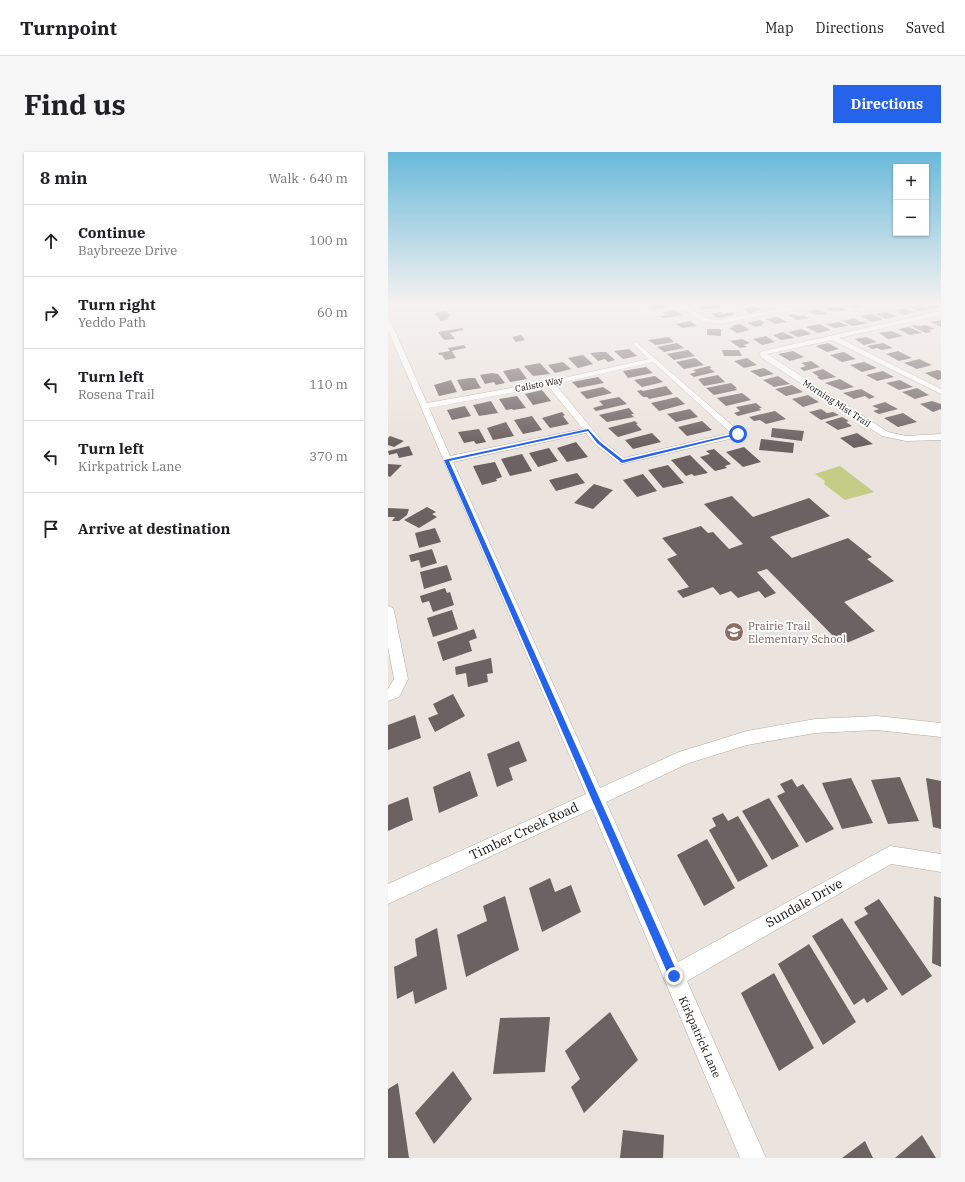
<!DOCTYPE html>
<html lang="en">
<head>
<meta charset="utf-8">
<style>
  :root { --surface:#fff; --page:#f6f6f6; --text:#202124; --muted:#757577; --line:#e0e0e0; --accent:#2563eb }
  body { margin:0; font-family:"IBM Plex Serif",serif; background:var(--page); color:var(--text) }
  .controls { position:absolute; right:12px; top:12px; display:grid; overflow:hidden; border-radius:0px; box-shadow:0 1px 3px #0004 }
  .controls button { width:36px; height:36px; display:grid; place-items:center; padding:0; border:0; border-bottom:1px solid var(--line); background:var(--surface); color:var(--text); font:20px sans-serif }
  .stop { position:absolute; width:12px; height:12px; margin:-9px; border:3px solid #2563eb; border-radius:50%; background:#fff }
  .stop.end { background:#2563eb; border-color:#fff; box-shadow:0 1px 4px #0008 }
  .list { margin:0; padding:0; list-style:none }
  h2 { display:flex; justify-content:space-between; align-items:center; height:52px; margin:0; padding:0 16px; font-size:17px }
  h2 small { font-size:13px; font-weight:400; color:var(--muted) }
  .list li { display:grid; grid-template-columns:26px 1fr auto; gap:12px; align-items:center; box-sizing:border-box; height:72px; padding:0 16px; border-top:1px solid var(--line) }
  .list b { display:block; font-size:15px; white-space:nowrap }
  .list p { margin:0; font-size:13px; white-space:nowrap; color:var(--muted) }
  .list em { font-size:13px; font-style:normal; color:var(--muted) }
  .icon { flex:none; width:22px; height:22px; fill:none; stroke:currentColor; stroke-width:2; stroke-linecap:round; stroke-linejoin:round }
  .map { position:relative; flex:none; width:553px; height:1006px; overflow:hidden; border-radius:0px }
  header { display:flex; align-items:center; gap:24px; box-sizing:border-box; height:56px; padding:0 20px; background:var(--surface); border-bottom:1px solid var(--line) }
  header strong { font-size:19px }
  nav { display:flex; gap:22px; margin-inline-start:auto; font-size:14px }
  .intro { display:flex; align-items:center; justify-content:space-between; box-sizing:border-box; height:96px; padding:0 24px }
  h1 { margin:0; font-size:28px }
  .button { padding:10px 18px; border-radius:0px; background:var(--accent); color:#fff; font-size:14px; font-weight:700 }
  main { display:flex; gap:24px; padding:0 24px }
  aside { flex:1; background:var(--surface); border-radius:0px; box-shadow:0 1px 3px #0004 }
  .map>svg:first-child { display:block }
</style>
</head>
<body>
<header>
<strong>Turnpoint</strong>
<nav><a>Map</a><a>Directions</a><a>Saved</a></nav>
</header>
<div class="intro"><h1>Find us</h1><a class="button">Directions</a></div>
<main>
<aside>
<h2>8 min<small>Walk · 640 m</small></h2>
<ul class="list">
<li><svg class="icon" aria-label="ahead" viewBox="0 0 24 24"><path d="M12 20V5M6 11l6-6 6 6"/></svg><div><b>Continue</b><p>Baybreeze Drive</p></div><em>100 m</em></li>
<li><svg class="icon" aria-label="right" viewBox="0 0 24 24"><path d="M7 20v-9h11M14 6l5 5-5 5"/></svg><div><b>Turn right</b><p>Yeddo Path</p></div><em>60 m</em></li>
<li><svg class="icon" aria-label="left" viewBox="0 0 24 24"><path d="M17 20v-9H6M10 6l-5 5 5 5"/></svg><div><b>Turn left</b><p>Rosena Trail</p></div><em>110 m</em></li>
<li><svg class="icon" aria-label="left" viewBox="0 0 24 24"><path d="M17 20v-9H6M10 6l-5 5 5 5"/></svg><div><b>Turn left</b><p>Kirkpatrick Lane</p></div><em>370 m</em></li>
<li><svg class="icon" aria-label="arrive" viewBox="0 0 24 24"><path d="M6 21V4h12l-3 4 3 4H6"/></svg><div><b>Arrive at destination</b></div></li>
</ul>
</aside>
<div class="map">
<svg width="553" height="1006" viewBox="0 0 553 1006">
  <rect width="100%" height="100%" fill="#ebe3dd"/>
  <path fill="#c3cd86" d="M452,314l34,26 -29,8 -21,-16 1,-3 -10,-7z"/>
  <path fill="#6b6261" d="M346,151h13l3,1 -15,3 -3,-2 5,-1z
    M470,151l7,3 -10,2 -9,-4z
    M540,151h6l7,3v1l-8,2 -11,-5z
    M269,152l2,1 6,-1 5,3 -17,3 -7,-5z
    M328,152l7,4 -20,1 -4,-2z
    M529,152l14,5 -14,2 -8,-4 5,-1 -3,-1z
    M367,154l7,4 -13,3 -7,-4z
    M450,154l9,4 -13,2 -9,-4z
    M517,156l10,4 -11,3 -10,-5z
    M429,157l11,5 -13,1 -8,-4z
    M287,158l7,5 -19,3 -3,-2 9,-1 -8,-2z
    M58,159l5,5 -4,1 2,2 -8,2 -7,-8z
    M332,160l3,2 8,-2 4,3 -17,3 -7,-4z
    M498,160l11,4 -11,3 -11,-5z
    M406,162l5,2 4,-1 6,3 -12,2 -10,-5z
    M483,162l12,5 -10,3 -12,-6z
    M390,165l9,5 -12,2 -9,-5z
    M466,166l5,3 8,2 -14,3 -11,-5z
    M372,168l5,3 -4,1 3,1 -9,2 -8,-4z
    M553,168v7l-11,-5z
    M302,169l7,5 -14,2 -7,-4z
    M451,170l10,4 -15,2 -8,-4z
    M352,172l10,6 -13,3 -8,-5 5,-1 -3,-1z
    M431,172l12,6 -13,3 -12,-6z
    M527,173l4,1 7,-1 9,4 -6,1 3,2 -6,1 -15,-7z
    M521,175l13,6 -12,2 -12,-6z
    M74,176l2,2 -14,3 5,6 -11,1 -6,-8z
    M319,177h14v7l-14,-1z
    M414,177l9,5 -13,3 -10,-5z
    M503,179l12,5 -15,3 -9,-6z
    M395,180l12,6 -14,2 -8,-5z
    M133,183l4,5 -9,2 -4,-5z
    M378,184l9,6 -13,3 -9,-6z
    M281,185l5,5 -18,3 -8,-5z
    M478,185l11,5 -13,3 -9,-6z
    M354,187l8,4 -6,2 3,2 -7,1 -10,-7z
    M289,191l7,5 -20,4 -7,-5z
    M440,191l11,6 -12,3 -11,-6z
    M495,191l10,5 -11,2 -5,-2 -5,1 -5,-3z
    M76,193l2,3 -14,3 4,7 -11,2 -3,-5h-3l-1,-2 12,-2 -2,-3z
    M241,197l8,7 -14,3 -9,-8z
    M300,198l7,6 -21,4 -7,-6z
    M334,198h17l3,6h-18z
    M405,199l11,6 -14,4 -12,-7z
    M510,199l14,7 -13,3 -13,-7z
    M212,200h6l9,8 -7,2 -3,-3 -7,2 -8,-8z
    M456,200l12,7 -14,3 -12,-7z
    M195,203l10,9 -15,4 -10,-10z
    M307,206l9,7 -20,4 -8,-7z
    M359,206l10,7 -13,3 -10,-7z
    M531,207l13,6 -15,4 -13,-6z
    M423,209l9,6 -16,4 -4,-3 6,-2 -5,-3z
    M175,210l8,7 -16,4 -7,-8z
    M476,210l13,6 -15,4 -12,-7z
    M152,211l10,11 -17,2 -9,-10z
    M321,214l3,2h-3l6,4 -21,5 -4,-3 6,-2 -3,-2z
    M258,215l7,6 -25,5 -5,-7z
    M131,216l8,11 -17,3 -7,-11z
    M376,216l10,6 -14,3 -10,-6z
    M435,217l13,8 -15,3 -4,-3h2l-7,-5z
    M550,218l3,1v8l-3,1 -13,-7z
    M495,219l11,6 -17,4 -11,-6z
    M104,221l6,1 7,9 -9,2 -2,-3 -9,2 -5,-9z
    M330,223l7,7 -21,4 -6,-7z
    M267,224l8,6 -21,5 -8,-7z
    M390,224l12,8 -16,3 -11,-7z
    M210,225l6,6 -26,5 -6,-6z
    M82,226h5l6,10 -18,3 -6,-11z
    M452,227l14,8 -13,3 -16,-7z
    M63,228l6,12 -18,4 -5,-11z
    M512,228l13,7 -14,3 -13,-7z
    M343,231l6,5h-2l2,2 -23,5 -8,-7z
    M404,233l11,7 -17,4 -11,-7z
    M278,234l7,8 -24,5 -2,-2h-4l-6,-6 4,-1 2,1z
    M215,235l9,6 -25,6 -7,-7z
    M529,236l12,7 -14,4 -13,-7z
    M473,237l14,8 -6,2 -4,-3 -11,3 -11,-6z
    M154,238l9,11 -18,4 -8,-11z
    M354,241l9,7 -25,6 -9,-8z
    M420,243l11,7 -16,5 -11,-8z
    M129,244l9,12 -13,2 -1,-1 -6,1 -7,-11z
    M231,245l8,7 -31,7 -3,-3 10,-3 -4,-4z
    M289,245l8,7 -26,7 -8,-8z
    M103,249l7,12 -19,3 -6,-11z
    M544,249l9,3v5l-8,3 -13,-8z
    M497,250l13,7 -19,5 -6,-3 6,-2 -7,-3z
    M368,251l6,5h-3l2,2 -23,6 -4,-3 6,-2 -4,-4z
    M77,254l6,10 -19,4 -5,-10z
    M241,256l5,6h-3l3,3 -27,5 -8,-7z
    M302,257l8,8 -22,5 -9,-8z
    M433,257l6,4 6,-1 6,3 -18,5 -12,-8z
    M387,259l11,8 -20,5 -6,-4 -6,1 -5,-4z
    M174,260l3,3 -2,1 6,8 -19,4 -8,-10z
    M515,261l14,9 -19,5 -14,-9z
    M144,264l10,14 -19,4 -9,-14z
    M454,265l7,4 -3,1 6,4 -14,4 -13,-8z
    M247,269l3,3h-2l6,6 -24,7 -10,-9z
    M314,269l10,9 -25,6 -9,-9z
    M118,270l8,14 -21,4 -6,-12z
    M384,276l32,3 -2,10 -31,-4z
    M91,277l7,13 -10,2 -2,-3 -10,2 -6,-11z
    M264,281l9,9 -28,7 -8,-9z
    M469,281l16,11 -19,4 -14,-10z
    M2,284l14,5 -10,6 -6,-2v-7z
    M373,287l33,4 -1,10 -34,-3z
    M188,290l12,15 -21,5 -10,-14z
    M21,294l4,9 -14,3 -2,-5 -8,2 -1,-4z
    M356,295l17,15 -18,5 -17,-15z
    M161,296l9,13 -20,6 -9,-14z
    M326,297l17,15 -6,2 2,2 -12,3 -15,-14 10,-3 -4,-3z
    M134,302l10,17 -22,5 -9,-17z
    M302,303l18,18 -14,3 -2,-2 -6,2 -15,-16z
    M107,310l7,15 -6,2 1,2 -15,4 -9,-19z
    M0,312l14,1 -12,12 -2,-1z
    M280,313l16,18 -21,5 -15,-18z
    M189,321l8,10 -29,8 -7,-11z
    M255,322l14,17 -20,6 -14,-17z
    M206,332l19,6 -20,19 -19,-6z
    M344,344l21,21 56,-19 21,18 -60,21 22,21 56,-20 24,19 -5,2 27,22 -50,21 31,29 -33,14 -75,-76 -10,3 19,21 -11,5 -6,-7 -21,7 -7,-7 -11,4 -7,-8 -30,11 -6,-7 12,-4 -22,-28 10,-4 -15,-17 39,-12 7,7 5,-1 16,17 14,-5 -39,-40z
    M39,355l9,5 -4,2 5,3 -18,11 -15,-8z
    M0,356l21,1 -2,6 -8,6h-7l3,-4h-7z
    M47,376l6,14 -22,6 -4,-15z
    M44,397l5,14 -16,5 -2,-8 -8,2 -2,-7z
    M59,413l5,15 -28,9 -4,-17z
    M57,436l2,5 3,-1 4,13 -21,7 -4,-11 -7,2 -2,-7z
    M64,458l6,19 -25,8 -6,-19z
    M86,477l3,9 -8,3 3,10 -29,10 -6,-19z
    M103,506l2,15 -6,1 1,8 -20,5 -2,-14 -10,2 -1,-8z
    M65,542l12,22 -30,16 -7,-14 10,-4 -5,-10z
    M27,563l6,23 -33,12v-25z
    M131,589l8,20 -18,7 4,12 -16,7 -10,-33z
    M82,619l8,25 -39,17 -6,-26z
    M512,625l19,44 -31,3 -17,-44z
    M463,626l22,45 -31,6 -20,-46z
    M538,626l15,3v48l-8,-2z
    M404,627l5,8 6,-3 31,45 -28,14 -29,-47 8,-4 -5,-8z
    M20,645l5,23 -25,11v-26z
    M381,646l30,48 -27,14 -30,-49z
    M335,661l5,8 10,-5 30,50 -30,16 -29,-52 7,-4 -4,-8z
    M319,687l28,49 -31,18 -27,-51z
    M162,726l5,14 16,-7 10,27 -39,20 -13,-44z
    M117,744l14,54 -53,27 -9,-42 30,-14 -4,-15z
    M546,744l7,2v69l-9,-4z
    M491,747l53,77 -30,20 -48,-74 14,-8 -4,-6z
    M454,766l46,71 -21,14 -3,-5 -10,7 -42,-69z
    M49,776l10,61 -32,15 -2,-13 -16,8 -3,-32 23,-11 -2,-17z
    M421,792l47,78 -33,23 -45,-81z
    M386,821l40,75 -35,23 -38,-78z
    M222,860l28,48 -54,53 -13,-26 9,-8 -15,-28z
    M162,865l-5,55 -52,2 7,-56z
    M65,919l19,28 -38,45 -19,-31z
    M10,931l11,75h-21v-69z
    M235,978l41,5 -1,23h-43z
    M534,983l14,23h-41z
    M477,989l8,17h-31z"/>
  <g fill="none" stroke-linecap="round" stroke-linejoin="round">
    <defs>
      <path id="minor" d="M285,151h7l28,16 11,1 94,-17h12l-106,21 -15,-2z
        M553,159v4l-102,23 102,51v5l-109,-54 -65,14 121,78 18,4 35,-2v6l-35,1 -24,-5 -120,-78 -3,-5 4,-2z
        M0,168l3,2 36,81 123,-22 99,-22 -15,-14v-2l2,-1 106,92 -4,3 -116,27 -3,-1 -23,-18 -10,-12 -133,29 147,326 79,-36 68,-21 68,-12 62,-3 64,7v14l-64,-7 -62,3 -68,12 -58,18 -83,39 72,160 212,-116 51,8v18l-50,-8 -204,117 79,177h-26l-148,-349 -204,95v-20l198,-90 -198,-464zM265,210l78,71 -107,25 -22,-17 -47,-57zM160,234l35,43 -133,27 -21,-48z
        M0,454l5,2 1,3 14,68 -9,18 -11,4v-12l6,-10 -6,-32z"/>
    </defs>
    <use href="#minor" stroke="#b1aaa4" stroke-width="1"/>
    <use href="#minor" fill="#fff" fill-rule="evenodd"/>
  </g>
  <linearGradient id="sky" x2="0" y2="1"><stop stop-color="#69b9da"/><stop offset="0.52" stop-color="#f6f2f0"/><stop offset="1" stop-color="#f6f2f0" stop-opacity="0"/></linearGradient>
  <rect width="553" height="292" fill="url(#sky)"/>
  <path fill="#2563eb" d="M200,277l12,13 23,18 115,-27 2,1 -118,29 -25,-20 -9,-12 -139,30 228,511 2,4 -2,3 -3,2 -4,-2 -226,-519z"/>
  <defs>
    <symbol id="school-disc" viewBox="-11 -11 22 22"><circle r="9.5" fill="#8d6e63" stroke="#fff"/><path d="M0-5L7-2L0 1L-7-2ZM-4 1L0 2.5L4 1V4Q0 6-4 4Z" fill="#fff"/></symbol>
  </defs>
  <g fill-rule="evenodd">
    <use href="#school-disc" x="335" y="469" width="22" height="22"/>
  </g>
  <g text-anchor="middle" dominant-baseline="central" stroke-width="3.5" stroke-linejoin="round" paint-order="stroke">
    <g font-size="9" fill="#100e0c" stroke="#fff">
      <text transform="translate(151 232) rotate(-11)">Calisto Way</text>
      <text transform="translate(449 251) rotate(33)">Morning Mist Trail</text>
    </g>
    <g font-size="11" fill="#785e54" stroke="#fff" text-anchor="start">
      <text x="360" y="474">Prairie Trail<tspan x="360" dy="13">Elementary School</tspan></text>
    </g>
    <g font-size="11" fill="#100e0c" stroke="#fff">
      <text transform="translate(312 885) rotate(66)">Kirkpatrick Lane</text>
    </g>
    <g font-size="13" fill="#100e0c" stroke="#fff">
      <text transform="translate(136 679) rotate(-25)">Timber Creek Road</text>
      <text transform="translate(416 751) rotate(-29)">Sundale Drive</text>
    </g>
  </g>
</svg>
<div class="controls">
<button>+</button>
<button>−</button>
</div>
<div class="stop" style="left:350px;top:282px"></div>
<div class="stop end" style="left:286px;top:824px"></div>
</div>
</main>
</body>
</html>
